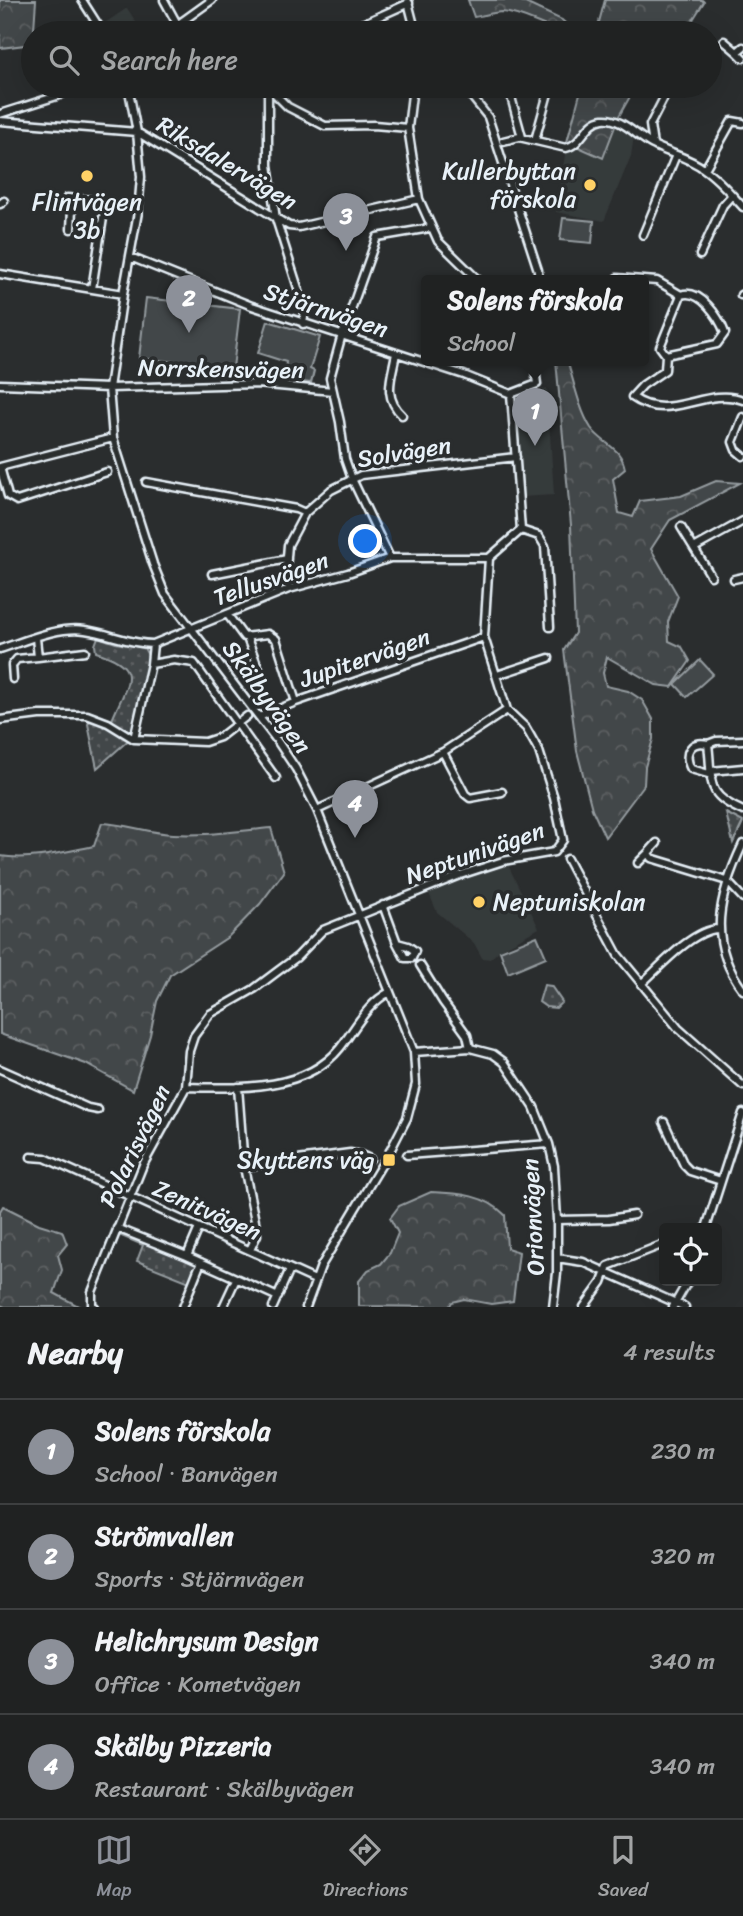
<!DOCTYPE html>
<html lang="en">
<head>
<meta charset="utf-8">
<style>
  :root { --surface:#202222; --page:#2d2f2f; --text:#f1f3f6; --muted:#a2a4a5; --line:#3d3f40; --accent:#8c9099 }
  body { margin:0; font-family:Sriracha,sans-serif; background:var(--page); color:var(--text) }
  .controls { position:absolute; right:21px; bottom:21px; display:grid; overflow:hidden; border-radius:7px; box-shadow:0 7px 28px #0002 }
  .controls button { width:63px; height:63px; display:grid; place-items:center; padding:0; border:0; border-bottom:2px solid var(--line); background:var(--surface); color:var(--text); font:35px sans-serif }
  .you { position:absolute; left:366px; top:542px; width:24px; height:24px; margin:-18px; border:5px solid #fff; border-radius:50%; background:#1a73e8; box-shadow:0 0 0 10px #1a73e833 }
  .badge { display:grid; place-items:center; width:46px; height:46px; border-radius:50%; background:var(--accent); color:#fff; font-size:23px; font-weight:700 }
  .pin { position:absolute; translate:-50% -58px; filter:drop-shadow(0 2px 4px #0008) }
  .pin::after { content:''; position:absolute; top:37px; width:24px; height:21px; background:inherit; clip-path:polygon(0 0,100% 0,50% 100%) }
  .popup { position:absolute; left:421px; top:275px; width:228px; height:91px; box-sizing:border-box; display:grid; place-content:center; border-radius:7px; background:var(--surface); filter:drop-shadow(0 2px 5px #0005); font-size:23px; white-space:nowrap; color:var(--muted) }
  .popup b { font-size:26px; color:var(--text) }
  .popup::after { content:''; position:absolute; left:50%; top:100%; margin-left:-14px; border:14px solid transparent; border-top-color:var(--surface) }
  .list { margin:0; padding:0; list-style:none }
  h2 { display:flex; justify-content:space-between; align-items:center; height:91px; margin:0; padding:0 28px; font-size:30px }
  h2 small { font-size:23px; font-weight:400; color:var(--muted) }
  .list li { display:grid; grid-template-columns:46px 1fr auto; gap:21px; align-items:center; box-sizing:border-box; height:105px; padding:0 28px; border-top:2px solid var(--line) }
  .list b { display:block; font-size:26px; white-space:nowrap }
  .list p { margin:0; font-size:23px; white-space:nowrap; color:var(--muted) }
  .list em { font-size:23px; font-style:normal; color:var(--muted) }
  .icon { flex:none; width:38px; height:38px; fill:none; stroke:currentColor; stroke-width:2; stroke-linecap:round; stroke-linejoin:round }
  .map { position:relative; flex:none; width:743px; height:1307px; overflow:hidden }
  .search { position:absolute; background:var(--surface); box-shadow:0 7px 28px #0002; left:21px; right:21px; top:21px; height:77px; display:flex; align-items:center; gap:18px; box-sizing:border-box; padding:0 24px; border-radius:38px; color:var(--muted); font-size:26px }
  .sheet { height:511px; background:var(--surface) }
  nav { display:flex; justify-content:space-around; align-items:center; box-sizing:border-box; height:98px; border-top:2px solid var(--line); background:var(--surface); font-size:19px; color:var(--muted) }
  nav a { display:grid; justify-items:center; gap:4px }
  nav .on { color:var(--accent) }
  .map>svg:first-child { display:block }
</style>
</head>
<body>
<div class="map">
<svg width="743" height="1307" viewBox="0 0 743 1307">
  <defs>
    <pattern id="green-dots" width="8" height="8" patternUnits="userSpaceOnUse" patternTransform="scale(1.75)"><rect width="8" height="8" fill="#424648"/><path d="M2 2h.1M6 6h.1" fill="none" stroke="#5d6163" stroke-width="1.8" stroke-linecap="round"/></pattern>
    <pattern id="forest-crowns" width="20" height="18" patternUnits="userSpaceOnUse" patternTransform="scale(1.75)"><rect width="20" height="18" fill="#424648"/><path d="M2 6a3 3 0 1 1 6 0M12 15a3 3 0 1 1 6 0" fill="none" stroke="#5d6163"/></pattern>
  </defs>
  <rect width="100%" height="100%" fill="#2a2d2e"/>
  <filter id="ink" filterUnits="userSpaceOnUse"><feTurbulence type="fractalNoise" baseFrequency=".0143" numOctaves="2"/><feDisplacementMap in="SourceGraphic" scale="14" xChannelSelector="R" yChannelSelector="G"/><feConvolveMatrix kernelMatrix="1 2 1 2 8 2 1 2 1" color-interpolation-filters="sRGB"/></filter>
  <g filter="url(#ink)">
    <path fill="#363a3b" d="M127,8l16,25h-31l-7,-10z
      M615,127l19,9 -3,20 -27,65 -48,-9 11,-70 36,16z
      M547,388l7,107 -32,2 -7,-99z
      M508,865l31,63 -39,22 -10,9 -8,-1 -8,-15 -37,-31 -9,-21 68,-24z"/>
    <path fill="url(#green-dots)" stroke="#959ca0" stroke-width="2" d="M98,637l18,6 28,5 5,9 -17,80 -35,31 -9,-44 5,-11 19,7c15,-37 33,-53 -16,-68l-1,-7z
      M726,813l17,9 -10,21z
      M544,985l7,1 11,16 -6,6 -10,-1 -7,-5z
      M123,1234l73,30 2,4 -6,15 -55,-22 6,-16 -24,-10z"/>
    <path fill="url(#forest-crowns)" stroke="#959ca0" stroke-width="2" d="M0,0h36l-3,44 -33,4z
      M468,0h51l43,20 14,13c-26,0 -48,-19 -74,-21 -9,0 -19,4 -28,5z
      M605,0h97l2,2 -12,19 -17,12h-79z
      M582,86h54l-17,30 -16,42 -36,-16z
      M556,360h11c7,22 12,49 24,68 11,16 30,18 34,41l-12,10 6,34 14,4 7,-16 41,-5 35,-15 24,2 -70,37 -19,29 27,47 -10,26 1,19 13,6 8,14 -18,26 -16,-2 -49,-28 -4,16 3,13 22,5 14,9 11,19v20l-8,28 -1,18 -39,52 -13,-28 -15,-58 -13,-101 11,-17 -4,-108z
      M102,823c24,1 47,10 71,11 32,2 66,-3 98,-6l13,44 -24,32 -32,33 -58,38 -13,26 -7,34 -17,55 -47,-26 -86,-30v-178c31,5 64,-4 94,-10z
      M431,1192c28,1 55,3 74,23l2,33 12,4 -6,49 -22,3 -27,-5 -12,3 -3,5 -90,-1v-25l9,-11 13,-6 9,-11 8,-20 -8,-15 9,-12z
      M3,1206l36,18 23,7 5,13 -9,11 4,15 -8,23 26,14h-75l-5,-2v-94z"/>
    <path fill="#424648" stroke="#959ca0" stroke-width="2" d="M563,218l31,3 -2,22 -32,-3z
      M146,298l94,11 -7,59 -94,-10z
      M268,321l52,16 -10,32 4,2 -3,12 -27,-3 2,-18 -28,-9z
      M700,660l13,14 -26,23 -12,-13z
      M537,936l9,21 -38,16 -8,-22z"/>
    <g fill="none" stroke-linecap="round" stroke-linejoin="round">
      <defs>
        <path id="minor" d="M82,0l21,33
          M164,0l18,33
          M408,2l8,31
          M166,33l46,-33
          M342,33l67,-30
          M724,41l13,11
          M743,47l-6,5 6,6
          M128,86l9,46 4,45 -3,35 -15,82 -14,94 4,50 40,126 12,30 113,148 18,27 21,41 97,242 2,32 -9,34 -16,31 -70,117 -15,41
          M268,86v79l8,54 29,91 -2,14
          M413,86l-5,42 11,71 19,42 40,39
          M457,86l15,11 16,20 50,153v10
          M508,86l14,51
          M268,87l20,20 37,19 49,-1 34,3
          M0,114l60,-19 17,-9
          M0,121l137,11 152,94 10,1 120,-28
          M535,140l15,-54
          M503,141l16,-4 47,11c17,-4 20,-27 37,-29 19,-2 36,20 52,27 16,8 35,12 49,23 15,10 27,25 39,38
          M653,145l-3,-20 20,-39
          M705,169l27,-48 11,2
          M0,204l4,-3
          M71,229l1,-20 -5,-11 26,2 12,5 -13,84
          M643,235l33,-80
          M700,255l23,-50 9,-10
          M130,257l122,49 212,69 47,19
          M0,274l123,20
          M617,278l40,3 24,14c19,-7 38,22 44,38l-8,11 -51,11 -1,15 -22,15 -11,12c37,27 73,-11 111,3
          M741,295l2,-1
          M396,353c-4,24 -14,43 6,62
          M666,355l-6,-8 21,-52
          M0,384l109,4 148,-4 76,7
          M743,417l-10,25 3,8 7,6
          M0,467l8,29 9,5 90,-29
          M0,467l113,-29
          M146,482l150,27 9,4
          M681,527l30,49
          M521,530l18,6 6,10 5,81
          M694,548l49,-27
          M390,558l-38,-79 -7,-20 -5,-37 -10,-44 11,-40 36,-101 53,-9
          M212,574l75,-15
          M734,579l9,-2
          M289,589l-3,-20 2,-24 17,-32 26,-23 30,-15 155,-18
          M227,614l17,23 24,-3 8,5 20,63
          M247,638l12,31
          M0,649c25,-8 58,-23 85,-19 24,3 44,14 68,14l136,-55 59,-16 42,-15h99
          M38,657l47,-6
          M151,664l23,-4 20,3 82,115
          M497,675l52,-17
          M13,679l-1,-14 5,-6 21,-2 -2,-19
          M259,717l37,-15 188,-65
          M0,720l39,-5h48l21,8 26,16 71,3 15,-5 27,-21
          M134,739l17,-75 2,-20
          M708,744l8,-3 27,-1
          M443,752l22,42 5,4 32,-6
          M711,771l32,-3
          M712,775l-21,-6c-8,-16 -1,-29 17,-25 5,39 -4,50 35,67
          M317,810l126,-58 64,-42
          M657,843l-9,10 3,5 76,23 16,17
          M743,844c-24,51 -37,97 0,146
          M567,859l51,96 60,73 65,58
          M638,863l10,-10
          M383,905l14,38 11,3 7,5 -3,7h-7l-8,-15
          M420,965l23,37 24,33 3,13
          M641,984c19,-17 51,-54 77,-55
          M414,1052l56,-4 23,6 11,8 30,45 15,37 5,22 3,54v53l-4,34
          M0,1069l88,39 10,2
          M186,1087c51,1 119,5 154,-39 15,-19 27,-45 50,-56
          M238,1087l6,80 12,59 1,9 -7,15
          M664,1122l20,43 6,6 31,10
          M407,1155l142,-11
          M31,1157l14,1 270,122
          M244,1167l106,-14 11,2 9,4
          M557,1220l52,-1 25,-4
          M117,1228l70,28
          M199,1228l-12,28 91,41
          M706,1228l37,-115
          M557,1258l26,4 102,45
          M95,1307l-3,-2v-13l51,-127 43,-78 3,-36 5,-15 16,-22 44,-25 24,-18 19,-14 26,-27 137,-55 43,-14 51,-9 9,-12 -9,-42 -15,-47 -13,-23 -19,-18 -23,-73 5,-79 32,-28 -10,-136 26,-10 -3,-24
          M183,1307l18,-45
          M223,1307l13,-28
          M273,1307l17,-38
          M584,1307l18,-25 6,-16 56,-22
          M673,1307l15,-26"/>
      </defs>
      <use href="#minor" stroke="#e8f1f8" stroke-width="11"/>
      <use href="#minor" stroke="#2a2d2e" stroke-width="6"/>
    </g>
  </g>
  <g fill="#ffd166" stroke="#2a2d2e" stroke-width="2.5">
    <circle cx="87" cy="176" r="7"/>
    <circle cx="590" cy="185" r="7"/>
    <circle cx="479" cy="902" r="7"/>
    <rect x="382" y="1153" width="14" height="14" rx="3.5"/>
  </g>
  <g text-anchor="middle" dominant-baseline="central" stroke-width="7" stroke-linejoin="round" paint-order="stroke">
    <g font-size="24" fill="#e8f1f8" stroke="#2a2d2e">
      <text transform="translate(227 163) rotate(31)">Riksdalervägen</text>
      <text transform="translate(326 310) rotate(18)">Stjärnvägen</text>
      <text transform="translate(221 369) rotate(1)">Norrskensvägen</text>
      <text transform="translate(404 452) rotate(-9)">Solvägen</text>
      <text transform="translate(271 579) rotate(-19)">Tellusvägen</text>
      <text transform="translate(365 658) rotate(-19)">Jupitervägen</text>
      <text transform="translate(267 697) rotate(54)">Skälbyvägen</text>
      <text transform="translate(475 853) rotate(-19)">Neptunivägen</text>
      <text transform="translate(135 1146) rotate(-64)">Polarisvägen</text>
      <text transform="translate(207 1210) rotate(24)">Zenitvägen</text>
      <text transform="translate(533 1217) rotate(-93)">Orionvägen</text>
    </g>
    <g font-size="24" fill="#e8f1f8" stroke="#2a2d2e" text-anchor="end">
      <text x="576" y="171">Kullerbyttan<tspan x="576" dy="28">förskola</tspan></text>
      <text x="87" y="202" text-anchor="middle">Flintvägen<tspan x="87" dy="28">3b</tspan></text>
      <text x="493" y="902" text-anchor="start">Neptuniskolan</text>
      <text x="375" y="1160">Skyttens väg</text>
    </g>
  </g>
</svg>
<div class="controls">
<button><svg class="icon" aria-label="locate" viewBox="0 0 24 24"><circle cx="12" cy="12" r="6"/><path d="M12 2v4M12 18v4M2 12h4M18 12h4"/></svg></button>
</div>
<div class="you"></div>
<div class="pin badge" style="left:535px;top:446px">1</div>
<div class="popup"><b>Solens förskola</b>School</div>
<div class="pin badge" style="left:189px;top:333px">2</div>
<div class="pin badge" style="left:346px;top:251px">3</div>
<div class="pin badge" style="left:355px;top:838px">4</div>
<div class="search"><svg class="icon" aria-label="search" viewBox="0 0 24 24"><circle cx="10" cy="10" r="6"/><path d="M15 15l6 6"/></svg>Search here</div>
</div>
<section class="sheet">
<h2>Nearby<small>4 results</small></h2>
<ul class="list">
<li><span class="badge">1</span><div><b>Solens förskola</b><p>School · Banvägen</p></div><em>230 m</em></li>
<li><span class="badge">2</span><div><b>Strömvallen</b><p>Sports · Stjärnvägen</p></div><em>320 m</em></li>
<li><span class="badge">3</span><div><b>Helichrysum Design</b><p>Office · Kometvägen</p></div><em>340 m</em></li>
<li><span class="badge">4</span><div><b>Skälby Pizzeria</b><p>Restaurant · Skälbyvägen</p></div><em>340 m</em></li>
</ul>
</section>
<nav>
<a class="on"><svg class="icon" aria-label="map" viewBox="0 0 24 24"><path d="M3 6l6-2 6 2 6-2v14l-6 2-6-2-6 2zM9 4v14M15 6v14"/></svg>Map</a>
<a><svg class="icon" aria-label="directions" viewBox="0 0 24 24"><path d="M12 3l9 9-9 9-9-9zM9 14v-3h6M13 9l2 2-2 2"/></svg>Directions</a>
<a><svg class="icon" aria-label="saved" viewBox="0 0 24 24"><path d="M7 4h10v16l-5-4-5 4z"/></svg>Saved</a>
</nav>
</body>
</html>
